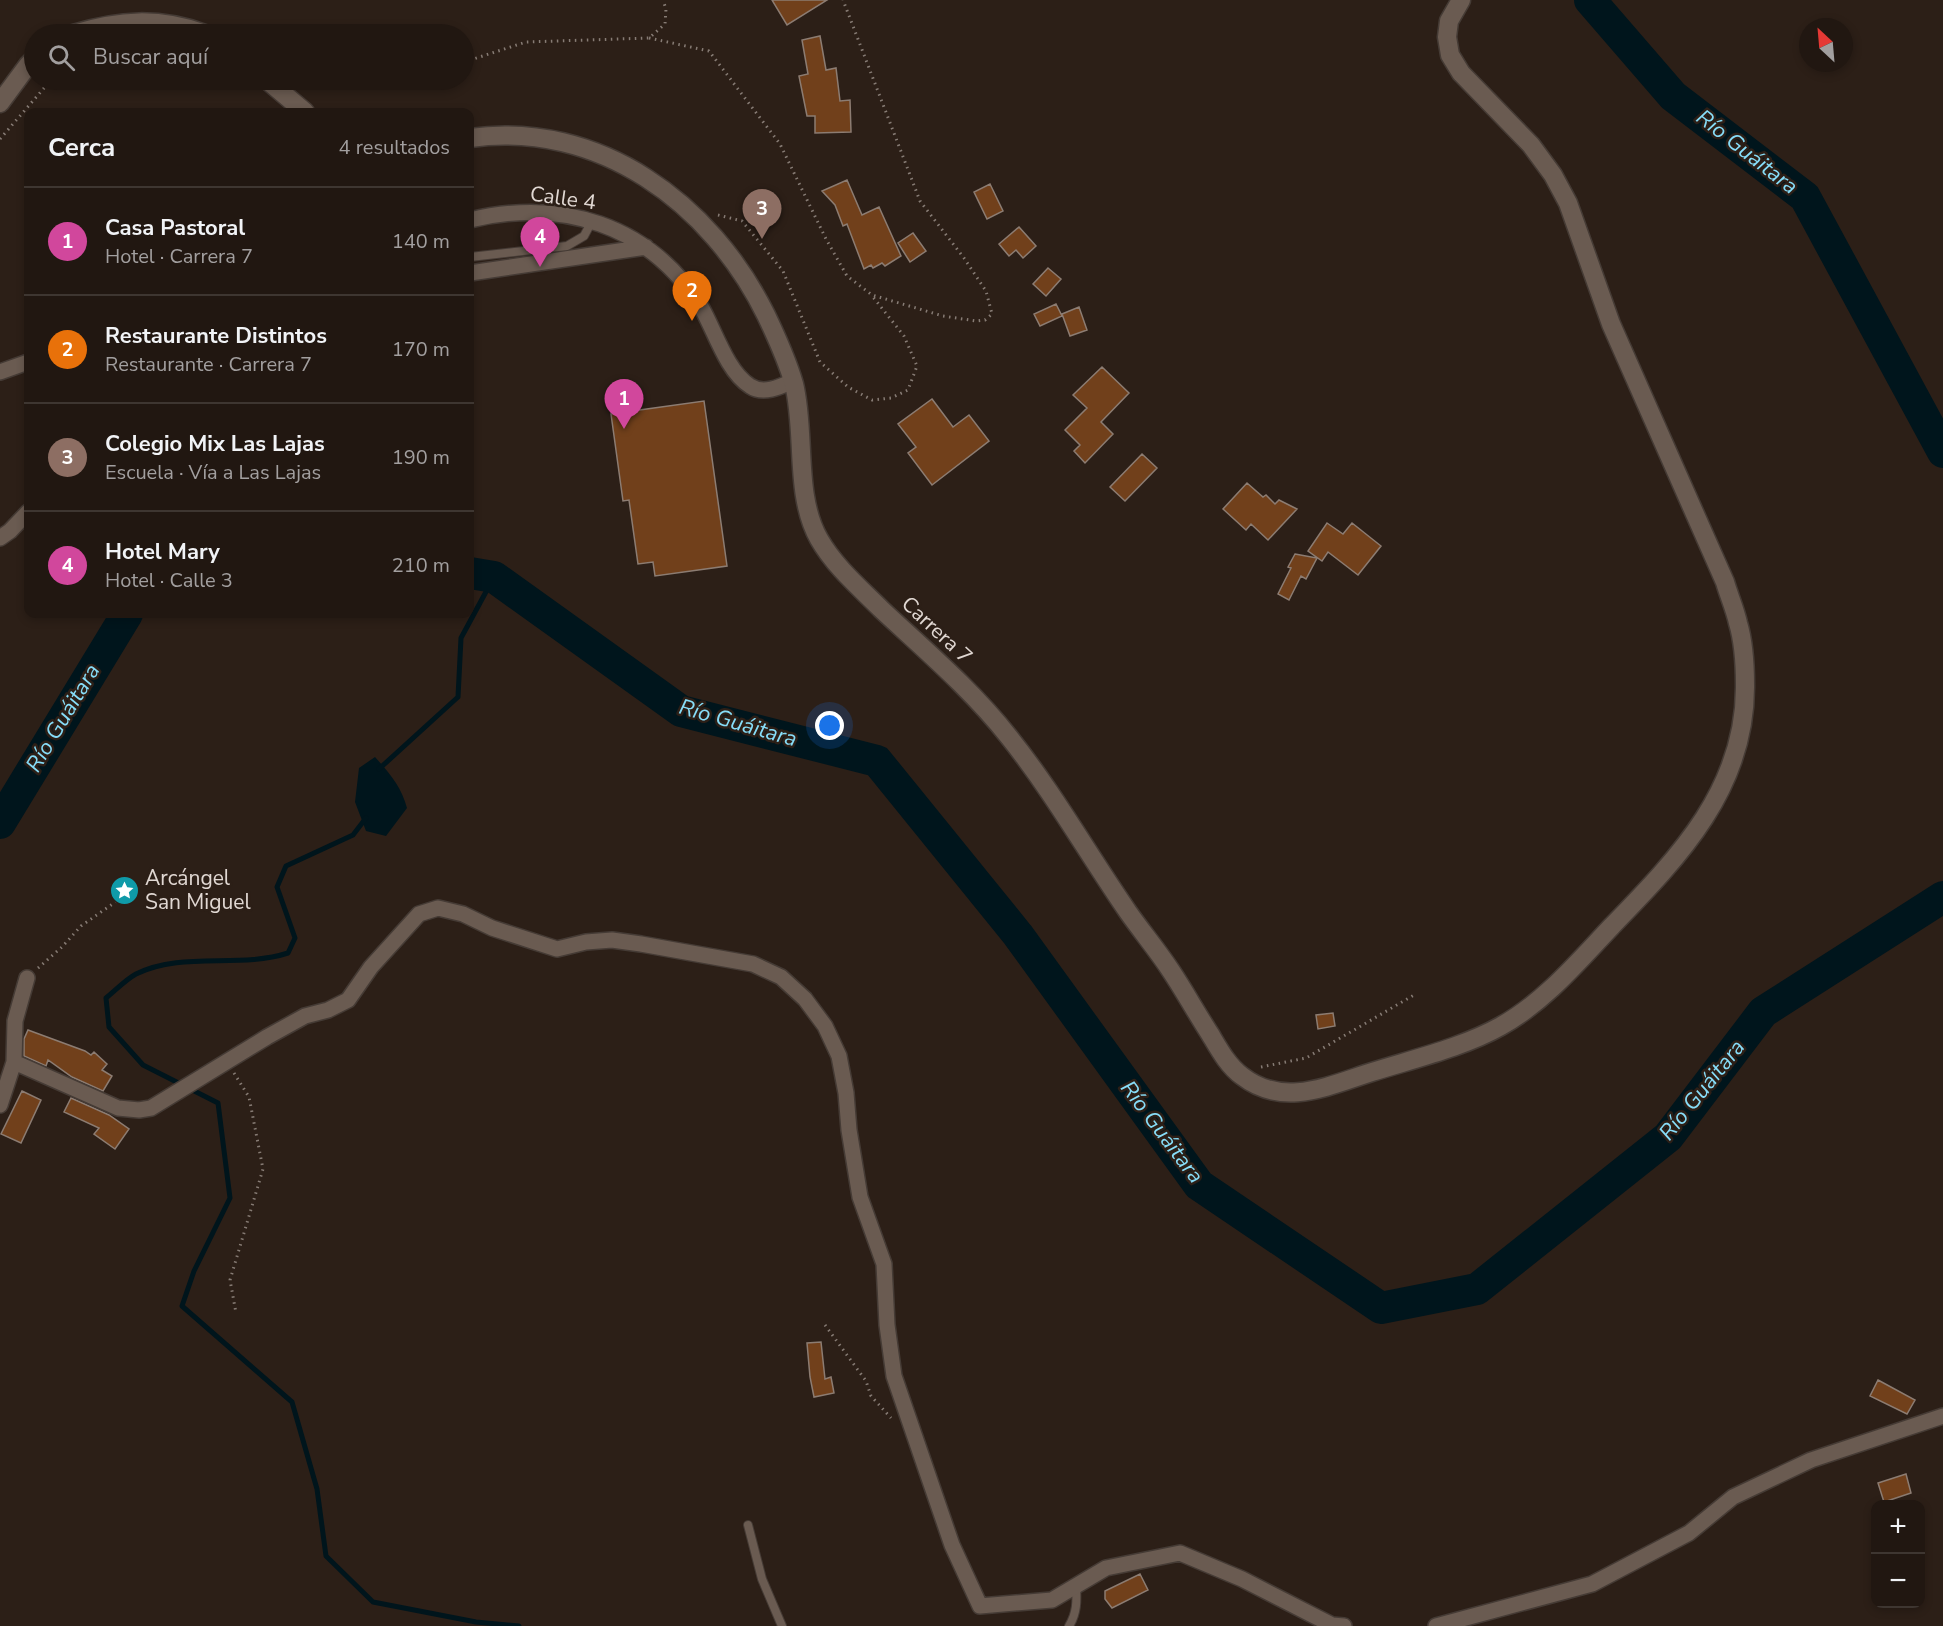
<!DOCTYPE html>
<html lang="es">
<head>
<meta charset="utf-8">
<style>
  :root { --surface:#211711; --page:#29201a; --text:#f1f3f6; --muted:#a29f9f; --line:#3e3631; --accent:#7c3aed }
  body { margin:0; font-family:"Nunito Sans",sans-serif; background:var(--page); color:var(--text) }
  .controls { position:absolute; right:18px; bottom:18px; display:grid; overflow:hidden; border-radius:12px; box-shadow:0 3px 9px #0003 }
  .controls button { width:54px; height:54px; display:grid; place-items:center; padding:0; border:0; border-bottom:2px solid var(--line); background:var(--surface); color:var(--text); font:30px sans-serif }
  .compass { position:absolute; left:1799px; top:18px; width:54px; height:54px; border-radius:50%; background:var(--surface); box-shadow:0 3px 9px #0003; rotate:334deg }
  .you { position:absolute; left:830px; top:726px; width:21px; height:21px; margin:-15px; border:4px solid #fff; border-radius:50%; background:#1a73e8; box-shadow:0 0 0 9px #1a73e833 }
  .badge { display:grid; place-items:center; width:39px; height:39px; border-radius:50%; background:var(--accent); color:#fff; font-size:20px; font-weight:700 }
  .pin { position:absolute; translate:-50% -50px; filter:drop-shadow(0 2px 3px #0008) }
  .pin::after { content:''; position:absolute; top:32px; width:21px; height:18px; background:inherit; clip-path:polygon(0 0,100% 0,50% 100%) }
  .list { margin:0; padding:0; list-style:none }
  h2 { display:flex; justify-content:space-between; align-items:center; height:78px; margin:0; padding:0 24px; font-size:26px }
  h2 small { font-size:20px; font-weight:400; color:var(--muted) }
  .list li { display:grid; grid-template-columns:39px 1fr auto; gap:18px; align-items:center; box-sizing:border-box; height:108px; padding:0 24px; border-top:2px solid var(--line) }
  .list b { display:block; font-size:22px; white-space:nowrap }
  .list p { margin:0; font-size:20px; white-space:nowrap; color:var(--muted) }
  .list em { font-size:20px; font-style:normal; color:var(--muted) }
  .icon { flex:none; width:33px; height:33px; fill:none; stroke:currentColor; stroke-width:2; stroke-linecap:round; stroke-linejoin:round }
  .map { position:relative; flex:none; width:1943px; height:1626px; overflow:hidden }
  .search { position:absolute; background:var(--surface); box-shadow:0 3px 9px #0003; left:24px; top:24px; width:450px; height:66px; display:flex; align-items:center; gap:15px; box-sizing:border-box; padding:0 21px; border-radius:33px; color:var(--muted); font-size:22px }
  .panel { position:absolute; background:var(--surface); box-shadow:0 3px 9px #0003; left:24px; top:108px; width:450px; height:510px; border-radius:12px }
  .map>svg:first-child { display:block }
</style>
</head>
<body>
<div class="map">
<svg width="1943" height="1626" viewBox="0 0 1943 1626">
  <rect width="100%" height="100%" fill="#2c1f17"/>
  <path fill="#00151c" d="M375,757c15,17 26,29 32,51l-21,28 -20,-5 -11,-29 4,-34z"/>
  <g fill="none" stroke-linecap="round" stroke-linejoin="round">
    <path stroke="#00151c" stroke-width="5" d="M379,769l79,-72 3,-59 33,-61
      M366,818l-13,17 -67,31 -9,21 18,51 -7,15c-49,16 -105,-2 -152,21 -11,6 -21,17 -30,24l3,29 34,38 75,38 12,95 -36,73 -12,35 110,96 25,87 9,67 47,46 103,20 43,4"/>
    <path stroke="#00151c" stroke-width="32" d="M1590,0l83,96 132,101 138,255
      M470,573l24,4 187,134 196,50 141,174 181,250 182,123 96,-19 191,-152 95,-125 180,-115
      M0,823l127,-209"/>
  </g>
  <path fill="#71401b" stroke="#8c7c72" stroke-width="1.5" d="M772,0h55l-40,25z
    M820,36l6,34 10,-2 4,33 10,-1 1,32 -36,1v-17h-8l-8,-40 9,-2 -6,-34z
    M847,180l15,35 17,-8 22,49 -16,10 -3,-3 -9,5 -2,-3 -7,4 -17,-45 -4,2 -8,-21 -13,-14z
    M990,184l13,27 -16,8 -13,-27z
    M1019,227l17,19 -13,12 -7,-8 -7,6 -10,-12z
    M913,233l13,18 -16,11 -12,-19z
    M1048,268l13,11 -15,17 -13,-12z
    M1056,304l6,12 -22,10 -6,-12z
    M1079,307l8,23 -17,6 -8,-22z
    M1102,367l27,26 -28,29 12,12 -28,29 -11,-12 6,-6 -15,-15 22,-22 -14,-13z
    M932,399l21,28 16,-12 20,26 -57,44 -24,-32 8,-6 -18,-23z
    M704,401l23,165 -72,10 -2,-14 -15,2 -9,-64 -6,1 -12,-87z
    M1142,454l15,14 -32,33 -15,-14z
    M1247,483l16,14 3,-2 9,9 4,-4 18,9 -29,31 -17,-16 -5,6 -23,-21z
    M1327,523l16,11 9,-11 29,23 -23,29 -30,-23 -6,9 -14,-10z
    M1295,554l22,4 -11,21 -5,-3 -12,24 -11,-6 13,-26 -3,-1z
    M1333,1013l2,13 -17,3 -2,-14z
    M28,1030l57,21 6,4 3,-3 13,12 -5,6 10,6 -9,15 -31,-14 -24,-17 -2,6 -22,-10v-17z
    M22,1091l19,9 -20,43 -20,-9z
    M71,1098l38,17 20,14 -14,20 -21,-15 5,-6 -35,-16z
    M821,1342l4,37 6,-2 3,16 -20,4 -4,-20 -3,-34z
    M1878,1380l37,20 -8,14 -37,-18z
    M1906,1474l5,19 -27,9 -6,-19z
    M1140,1574l8,16 -36,18 -7,-9v-8z"/>
  <g fill="none" stroke-linecap="round" stroke-linejoin="round">
    <defs>
      <path id="service" d="M470,257l97,-11 17,-10 8,-15
        M748,1525l14,54 20,47
        M1069,1626c8,-13 8,-25 7,-40"/>
      <path id="minor" d="M470,220c91,-22 178,4 230,85 14,23 26,66 50,81 13,9 30,1 43,-5
        M470,273l176,-26
        M0,372l28,-10
        M0,538l10,-7 18,-19
        M14,1062l104,46 21,2 12,-2 116,-71 38,-21 23,-6 20,-10 23,-33 48,-53 19,-6 25,6 29,14 65,21 29,-7 26,-2 29,4 112,20 28,13 24,22 20,27 14,30 7,37 3,37 11,67 24,67 3,61 7,51 58,169 28,61 72,-6 54,-32 74,-15 62,26 90,46 12,1
        M0,1105l14,-43 1,-41 12,-43
        M1436,1626l156,-42 97,-51 44,-36 78,-37 132,-44"/>
      <path id="tertiary" d="M73,34c46,-14 86,-17 132,0
        M267,80l38,32
        M0,103l28,-38 6,-6
        M470,138c129,-18 241,65 296,177 11,23 21,45 28,69 12,49 0,111 25,155 16,28 41,49 63,71 44,41 90,80 127,127 44,55 79,117 119,175 14,20 30,39 43,59 14,21 26,43 39,63 9,15 18,32 32,42 41,32 86,10 130,-4 41,-13 92,-25 129,-46 43,-24 76,-63 110,-99 67,-69 135,-138 134,-242 0,-21 -1,-42 -7,-62 -3,-14 -9,-27 -13,-41l-114,-258 -43,-121 -15,-28 -22,-30 -70,-72 -11,-18 -3,-18 2,-16 12,-21"/>
    </defs>
    <use href="#service" stroke="#453b35" stroke-width="10"/>
    <use href="#minor" stroke="#453b35" stroke-width="18"/>
    <use href="#tertiary" stroke="#453b35" stroke-width="21"/>
    <path stroke="#877c75" stroke-width="3" stroke-dasharray="1.5 4.5" stroke-linecap="butt" d="M649,38l60,13 71,93 46,95 21,37 25,19 71,21 33,5 9,-1 7,-6 -6,-23 -22,-33 -44,-57 -77,-201
      M464,62l62,-20 123,-4 16,-14 1,-15 -3,-9
      M370,80l8,2 19,-2
      M0,139l51,-59
      M718,215l24,6 41,50 37,91 28,25 24,13 19,-2 17,-8 9,-24 -13,-30 -31,-39
      M38,968l24,-21 19,-21 43,-30
      M1261,1067l45,-9 108,-63
      M234,1073l15,24 14,72 -33,111 6,33
      M825,1325l41,56 5,15 20,22"/>
    <use href="#service" stroke="#6a5b51" stroke-width="8"/>
    <use href="#minor" stroke="#6a5b51" stroke-width="15"/>
    <use href="#tertiary" stroke="#6a5b51" stroke-width="18"/>
  </g>
  <defs>
    <symbol id="sight-disc" viewBox="-11 -11 22 22"><circle r="9.5" fill="#0f9aa8" stroke="#2c1f17"/><path d="M0-6L1.8-2.2L6-1.7L2.9 1.2L3.7 5.4L0 3.3L-3.7 5.4L-2.9 1.2L-6-1.7L-1.8-2.2Z" fill="#fff"/></symbol>
  </defs>
  <g fill-rule="evenodd">
    <use href="#sight-disc" x="108" y="874" width="33" height="33"/>
  </g>
  <g text-anchor="middle" dominant-baseline="central" stroke-width="5" stroke-linejoin="round" paint-order="stroke">
    <g font-size="21" fill="#e1d8d3" stroke="#2c1f17">
      <text transform="translate(563 198) rotate(8)">Calle 4</text>
      <text transform="translate(937 630) rotate(43)">Carrera 7</text>
    </g>
    <g font-size="21" fill="#e1d8d3" stroke="#2c1f17" text-anchor="start">
      <text x="145" y="878">Arcángel<tspan x="145" dy="24">San Miguel</tspan></text>
    </g>
    <g font-size="22" font-style="italic" fill="#87ddf8" stroke="#2c1f17">
      <text transform="translate(1747 152) rotate(38)">Río Guáitara</text>
      <text transform="translate(63 718) rotate(-59)">Río Guáitara</text>
      <text transform="translate(738 723) rotate(16)">Río Guáitara</text>
      <text transform="translate(1702 1090) rotate(-51)">Río Guáitara</text>
      <text transform="translate(1162 1132) rotate(53)">Río Guáitara</text>
    </g>
  </g>
</svg>
<div class="controls">
<button>+</button>
<button>−</button>
</div>
<svg class="compass" viewBox="-18 -18 36 36"><path d="M0-13l5 13h-10z" fill="#e53935"/><path d="M0 13l5-13h-10z" fill="#a29f9f"/></svg>
<div class="you"></div>
<div class="pin badge" style="left:624px;top:429px;background:#d1479c">1</div>
<div class="pin badge" style="left:692px;top:321px;background:#e8710a">2</div>
<div class="pin badge" style="left:762px;top:239px;background:#8d6e63">3</div>
<div class="pin badge" style="left:540px;top:267px;background:#d1479c">4</div>
<div class="search"><svg class="icon" aria-label="search" viewBox="0 0 24 24"><circle cx="10" cy="10" r="6"/><path d="M15 15l6 6"/></svg>Buscar aquí</div>
<section class="panel">
<h2>Cerca<small>4 resultados</small></h2>
<ul class="list">
<li><span class="badge" style="background:#d1479c">1</span><div><b>Casa Pastoral</b><p>Hotel · Carrera 7</p></div><em>140 m</em></li>
<li><span class="badge" style="background:#e8710a">2</span><div><b>Restaurante Distintos</b><p>Restaurante · Carrera 7</p></div><em>170 m</em></li>
<li><span class="badge" style="background:#8d6e63">3</span><div><b>Colegio Mix Las Lajas</b><p>Escuela · Vía a Las Lajas</p></div><em>190 m</em></li>
<li><span class="badge" style="background:#d1479c">4</span><div><b>Hotel Mary</b><p>Hotel · Calle 3</p></div><em>210 m</em></li>
</ul>
</section>
</div>
</body>
</html>
